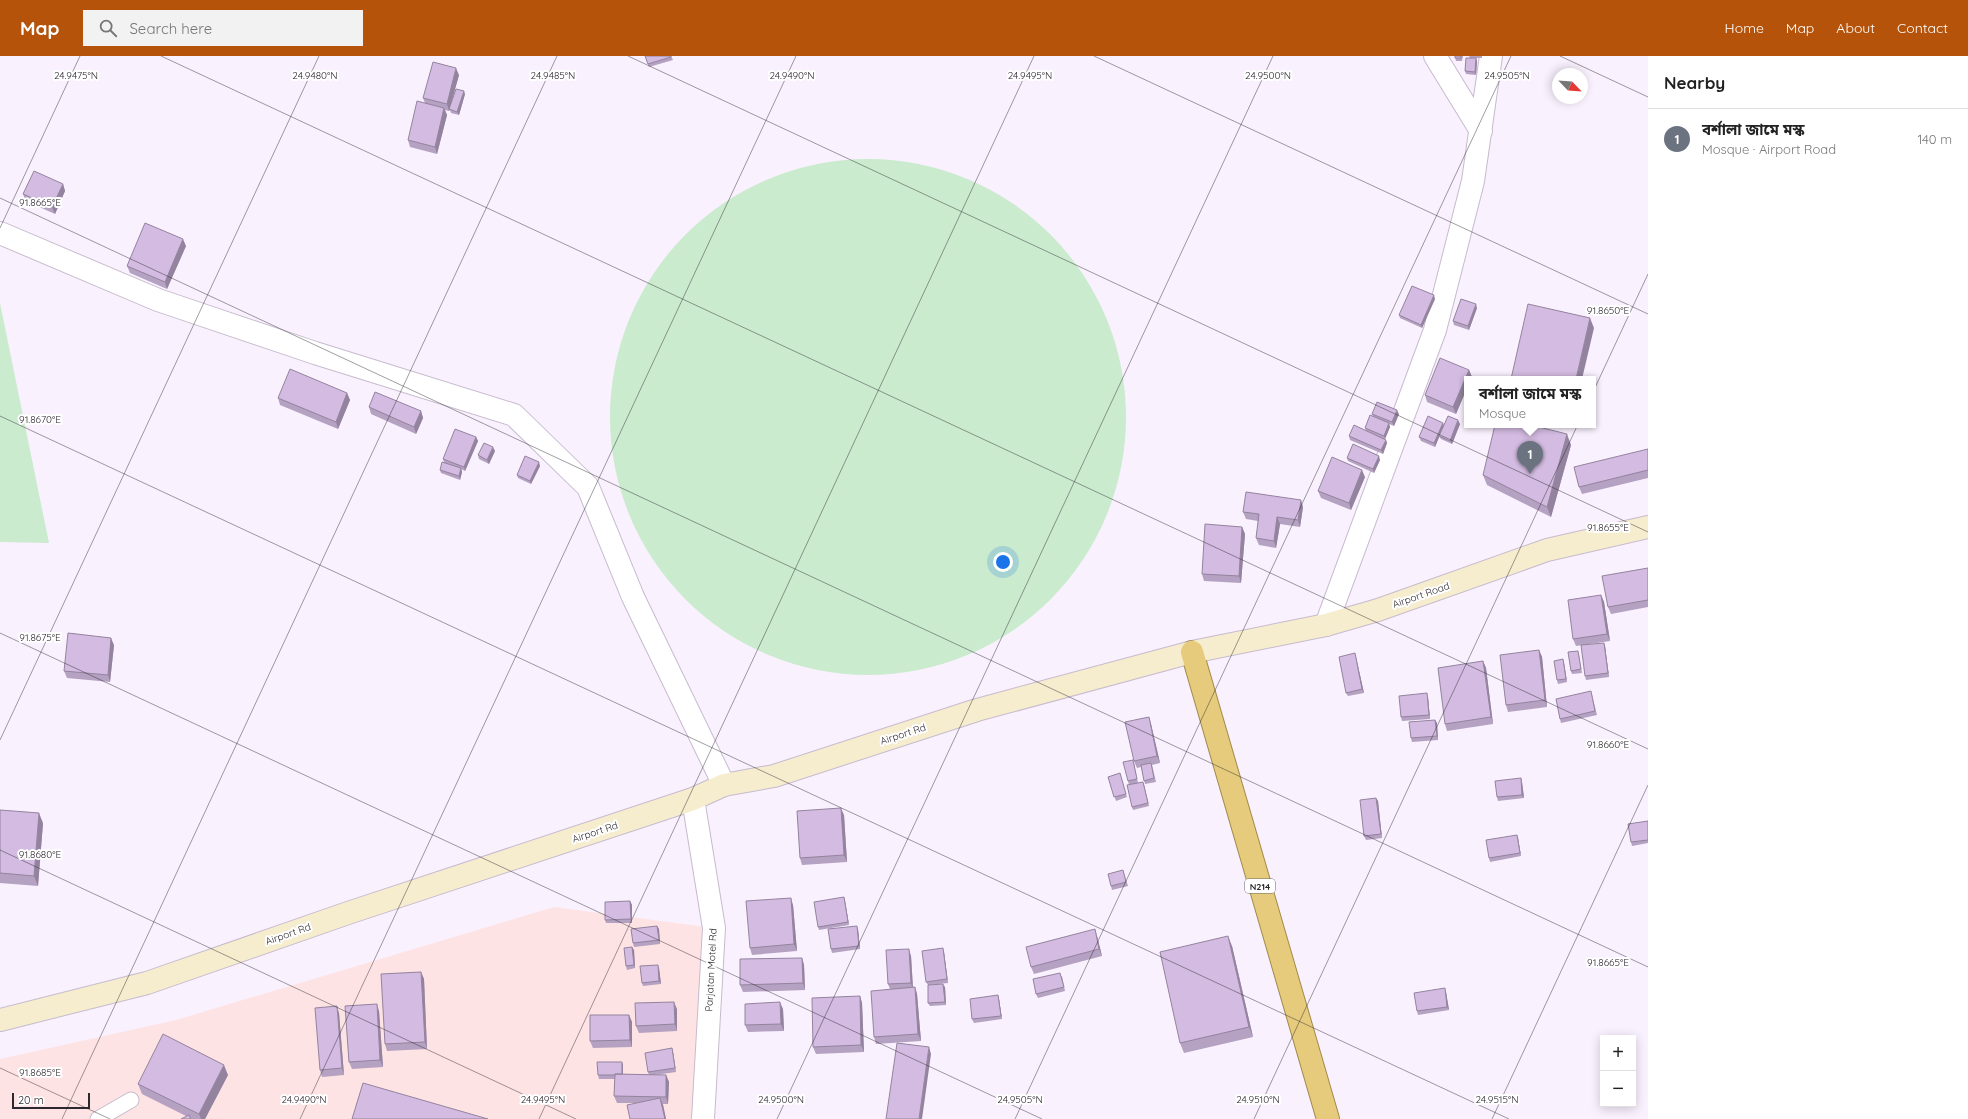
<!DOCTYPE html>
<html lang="en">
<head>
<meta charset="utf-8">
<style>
  :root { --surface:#fff; --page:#f2f2f2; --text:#222; --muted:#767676; --line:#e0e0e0; --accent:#b45309 }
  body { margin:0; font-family:Quicksand,"Noto Sans Bengali",sans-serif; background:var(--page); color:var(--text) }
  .controls { position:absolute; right:12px; bottom:12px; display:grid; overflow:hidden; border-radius:0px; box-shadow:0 2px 10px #0003 }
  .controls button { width:36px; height:36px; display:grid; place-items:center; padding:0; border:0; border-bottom:1px solid var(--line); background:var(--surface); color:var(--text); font:20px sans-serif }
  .compass { position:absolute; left:1552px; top:12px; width:36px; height:36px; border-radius:50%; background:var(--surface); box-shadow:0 2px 10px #0003; rotate:115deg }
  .scale { position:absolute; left:12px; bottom:10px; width:78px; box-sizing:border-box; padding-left:4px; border:2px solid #2d282f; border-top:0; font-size:11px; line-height:14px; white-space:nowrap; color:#2d282f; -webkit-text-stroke:3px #fff; paint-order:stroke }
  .you { position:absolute; left:1003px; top:506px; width:14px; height:14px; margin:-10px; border:3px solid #fff; border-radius:50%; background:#1a73e8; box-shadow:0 0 0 6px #1a73e833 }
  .badge { display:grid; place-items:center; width:26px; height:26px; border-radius:50%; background:var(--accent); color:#fff; font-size:13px; font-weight:700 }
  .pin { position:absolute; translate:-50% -33px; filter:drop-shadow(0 1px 2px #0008) }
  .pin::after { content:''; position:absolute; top:21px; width:14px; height:12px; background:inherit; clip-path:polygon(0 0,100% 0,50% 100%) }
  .popup { position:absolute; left:1464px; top:320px; width:132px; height:52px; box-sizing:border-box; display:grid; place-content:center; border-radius:0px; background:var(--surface); filter:drop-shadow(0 1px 3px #0005); font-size:13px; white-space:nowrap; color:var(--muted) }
  .popup b { font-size:15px; color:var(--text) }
  .popup::after { content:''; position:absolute; left:50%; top:100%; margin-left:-8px; border:8px solid transparent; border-top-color:var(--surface) }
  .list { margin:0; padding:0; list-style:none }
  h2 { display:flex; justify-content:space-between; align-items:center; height:52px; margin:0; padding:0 16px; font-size:17px }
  h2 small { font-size:13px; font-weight:400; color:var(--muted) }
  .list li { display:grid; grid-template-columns:26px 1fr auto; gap:12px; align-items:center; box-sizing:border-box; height:60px; padding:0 16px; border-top:1px solid var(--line) }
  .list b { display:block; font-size:15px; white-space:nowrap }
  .list p { margin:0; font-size:13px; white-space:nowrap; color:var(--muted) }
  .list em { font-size:13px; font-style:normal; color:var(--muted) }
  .icon { flex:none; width:22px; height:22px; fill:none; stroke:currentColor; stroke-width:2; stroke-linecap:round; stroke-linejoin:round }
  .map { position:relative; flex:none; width:1648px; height:1063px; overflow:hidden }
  header { display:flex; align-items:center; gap:24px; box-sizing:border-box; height:56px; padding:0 20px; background:var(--accent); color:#fff }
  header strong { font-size:19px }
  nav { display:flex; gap:22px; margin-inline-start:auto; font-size:14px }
  .search { width:280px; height:36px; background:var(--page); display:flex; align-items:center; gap:10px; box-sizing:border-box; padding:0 14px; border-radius:0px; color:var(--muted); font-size:15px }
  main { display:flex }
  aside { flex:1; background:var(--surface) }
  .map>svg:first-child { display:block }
</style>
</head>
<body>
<header>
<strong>Map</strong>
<div class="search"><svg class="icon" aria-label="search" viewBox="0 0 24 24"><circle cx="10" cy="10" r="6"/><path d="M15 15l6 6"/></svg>Search here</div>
<nav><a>Home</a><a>Map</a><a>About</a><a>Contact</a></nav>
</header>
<main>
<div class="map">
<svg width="1648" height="1063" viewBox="0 0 1648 1063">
  <rect width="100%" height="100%" fill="#f9f1fe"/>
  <path fill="#fee3e4" d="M554,851l160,21 -21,191h-693v-60l176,-39z"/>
  <path fill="#caebce" d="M610 361a258 258 0 1 1 516 0a258 258 0 1 1-516 0Z
    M0,247l49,240 -49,-1z"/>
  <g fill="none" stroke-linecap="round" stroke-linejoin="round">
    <defs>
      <path id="service" d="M98,1063l33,-19"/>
      <path id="minor" d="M1435,0l46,75
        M0,177l158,67 157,53 199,62 74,72 45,110 91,188
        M1326,569l109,-295 38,-149 18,-125
        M693,743l21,129 -11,191"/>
      <path id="secondary" d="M0,964l147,-37 201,-70 345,-114 31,-14 50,-9 203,-66 215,-58 134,-27 52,-15 169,-60 101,-23"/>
      <path id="trunk" d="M1192,596l136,467"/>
    </defs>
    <use href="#service" stroke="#c7bbce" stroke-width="17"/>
    <use href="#minor" stroke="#c7bbce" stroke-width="24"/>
    <use href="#secondary" stroke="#c7bbce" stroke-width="24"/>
    <use href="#trunk" stroke="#a18a4c" stroke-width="24"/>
    <use href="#service" stroke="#fff" stroke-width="15"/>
    <use href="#minor" stroke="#fff" stroke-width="22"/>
    <use href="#secondary" stroke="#f6ecce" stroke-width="22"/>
    <use href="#trunk" stroke="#e6cb7c" stroke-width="22"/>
  </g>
  <path fill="#b5a1c2" d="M645,0h26l2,4 -24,7z
    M1455,0h8l-1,5h-6z
    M1469,0h13v2h-6l1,4 -1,13 -10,-1 -1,-3 5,-13z
    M459,19l-8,28 14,-9 -6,21 -8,-2 -1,-3 -1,1 -4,-1 2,5 -10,39 -27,-7 -2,-7 17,-37 -2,-5z
    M63,128l2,7 -10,23 -29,-13 -3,-7z
    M186,190l-19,43 -37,-16 -3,-7z
    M1435,243l-13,29 -22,-10 -1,-3z
    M1477,252l-8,22 -15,-5 -1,-4z
    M1469,314l3,7 -5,2v9l-11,26 -29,-12 -2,-7z
    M347,337l3,7 -12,29 -58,-24 -2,-7z
    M369,351l52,4 2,7 -7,16 -45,-20z
    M1372,358h27l-5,12 -5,-2 1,3 -5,12 2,4 -4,11 -33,-14 -1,-4 17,-5 -1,-3 8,-12z
    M1443,367l1,3 16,-2 -8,20 -11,-5 -2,-3 -4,11 -14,-6 -2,-4z
    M476,381l2,4 -13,30 -4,-2 1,3 -2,8 -19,-7 -1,-3 4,-8 -1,-3z
    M1571,389l-20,72 -64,-32 -4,-10z
    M1648,393v29l-66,16 -3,-7z
    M495,395l-6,13 -10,-5 -1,-4z
    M1347,402l33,2 -6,13 -26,-12z
    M540,410l-9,18 -13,-6 -1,-3z
    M1365,421l-14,33 -30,-12 -3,-7z
    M1303,451l-3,20 -20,-3 -4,24 -17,-3 -3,-7 2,-17 -12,-2 -3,-7z
    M1242,471l3,7 -4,49 -37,-2 -2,-7z
    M1648,512v39l-37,7 -3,-7z
    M1601,539l3,7 6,39 -34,5 -3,-7z
    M1604,587l1,3 4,31 -23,3 -1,-4z
    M114,589l-4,37 -43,-4 -3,-7z
    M1539,594l3,7 5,50 -39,5 -2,-7z
    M1355,597l9,40 -16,3 -2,-3z
    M1579,599l3,18 -10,1 -1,-3z
    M1483,605l3,7 7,56 -46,7 -2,-7z
    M1564,607l3,19 -9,2 -1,-4z
    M1592,639l5,20 -36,8 -1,-4z
    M1428,641l2,22 -28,2 -1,-4z
    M1149,661l2,7 9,39 -8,2 4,17 -11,2 -4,-17 -4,1 -3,-7z
    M1435,664l2,3 1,17 -26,2 -1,-4z
    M1134,707l4,20 5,-1 1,3 5,21 -16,4 -1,-3 -3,-22 -1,-4z
    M1120,717l7,24 -11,4 -8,-24z
    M1521,722l1,4 2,16 -26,3 -1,-4z
    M1376,742l2,3 4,37 -16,2 -2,-4z
    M0,754l43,13 -5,63 -38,-3z
    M844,759l3,47 -45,3 -2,-7z
    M1648,765v22l-16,3 -1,-4z
    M1517,779l1,3 3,18 -31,6 -1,-4z
    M1123,814l5,16 -16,4 -1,-4z
    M844,841l1,4 4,24 -30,5 -1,-3z
    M630,845l2,4v18h-26l-1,-3z
    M793,849l4,46 -45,4 -2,-7z
    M657,870l2,3 1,15 -26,3 -1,-4z
    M858,873l2,20 -28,4 -1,-4z
    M1097,880l5,20 -68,18 -3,-7z
    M1232,890l21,91 -69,16 -4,-10z
    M632,891l2,3 1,18 -8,2 -1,-4z
    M944,896l4,31 -19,2 16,2 1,18 -16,1 -2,-3v-18l-2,-3z
    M911,900l2,31h2l2,7 4,47 -45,3 -2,-7 16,-48 -2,-5z
    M802,902l2,7 1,25 -62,2 -3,-7z
    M659,912l2,16 -18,2 -1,-3z
    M421,916l3,7 3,70 -40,2 -2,-7z
    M1062,920l3,15 -27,7 -2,-4z
    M1446,936l3,18 -31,5 -1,-4z
    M998,939l1,4 3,20 -28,4 -2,-4z
    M860,940l2,7 2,49 -48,2 -3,-7z
    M677,953v22l-38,2 -3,-7z
    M783,953l1,22 -36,1 -3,-7z
    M379,955l4,56 -31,2 -3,-7z
    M339,957l5,62 -22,2 -2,-7z
    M629,959l3,7v25l-39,1 -3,-7z
    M672,992l1,4 3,20 -21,3h11l3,7 -1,22h-5l3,15h-36l5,-16h-18l-3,-7 1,-17h-16l-1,-4 25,-10v9l26,1 -1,-3z
    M228,1019l-23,44h-13l-50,-25 -4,-10z"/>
  <path fill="#94839e" d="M1476,2l1,4 -1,13 -1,-3z
    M456,12l3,7 -10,36 -2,-7z
    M464,35l1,3 -6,21 -2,-3z
    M444,52l3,7 -10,39 -2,-7z
    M63,128l2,7 -10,23 -3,-7z
    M183,183l3,7 -19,43 -2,-7z
    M1434,239l1,4 -13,29 -1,-3z
    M1476,248l1,4 -8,22 -1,-4z
    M1590,262l4,10 -12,51h-6z
    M1469,314l3,7 -1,2h-4v9l-11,26 -3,-7z
    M347,337l3,7 -12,29 -2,-7z
    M1397,354l2,4 -5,12 -2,-4z
    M421,355l2,7 -7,16 -2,-7z
    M1458,364l2,4 -8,20 -2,-3z
    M1389,367l1,4 -5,12 -1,-3z
    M1443,367l1,3 -9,21 -1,-4z
    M1567,378l4,11 -20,72 -4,-10z
    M476,381l2,4 -13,30 -1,-4z
    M1386,384l1,3 -4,11 -2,-4z
    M493,391l2,4 -6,13 -2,-4z
    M1379,400l1,4 -6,13 -1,-4z
    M539,406l1,4 -9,18 -1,-3z
    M461,412l1,4 -2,8 -1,-4z
    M1362,414l3,7 -14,33 -2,-7z
    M1301,444l2,7 -3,20 -2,-7z
    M1277,461l3,7 -4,24 -2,-7z
    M1242,471l3,7 -4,49 -2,-7z
    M1601,539l3,7 6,39 -3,-7z
    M111,582l3,7 -4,37 -2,-7z
    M1604,587l1,3 4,31 -1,-4z
    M1539,594l3,7 5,50 -2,-7z
    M1355,597l1,4 8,36 -2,-4z
    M1563,603l1,4 3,19 -1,-3z
    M1483,605l3,7 7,56 -2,-7z
    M1427,637l1,4 2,22 -1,-4z
    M1149,661l2,7 9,39 -3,-7z
    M1435,664l2,3 1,17 -1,-4z
    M1521,722l1,4 2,16 -2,-3z
    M1143,726l1,3 5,21 -1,-3z
    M1376,742l2,3 4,37 -1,-4z
    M841,752l3,7 3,47 -3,-7z
    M39,757l4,10 -5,63 -4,-10z
    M1517,779l1,3 3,18 -1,-3z
    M844,841l1,4 4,24 -1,-3z
    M791,842l2,7 4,46 -3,-7z
    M630,845l2,4v18l-1,-4z
    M657,870l2,3 1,15 -1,-4z
    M857,870l1,3 2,20 -1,-3z
    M1095,873l2,7 5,20 -3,-7z
    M1228,880l4,10 21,91 -4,-10z
    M632,891l2,3 1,18 -1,-3z
    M943,892l1,4 4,31 -1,-4z
    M909,893l2,7 2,34 -2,-7z
    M802,902l2,7 1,25 -2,-7z
    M658,909l1,3 2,16 -2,-3z
    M421,916l3,7 3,70 -2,-7z
    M943,928l2,3 1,18 -1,-3z
    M915,931l2,7 4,47 -3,-7z
    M1445,932l1,4 3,18 -2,-3z
    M998,939l1,4 3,20 -1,-3z
    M860,940l2,7 2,49 -3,-7z
    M674,946l3,7v22l-2,-7z
    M780,946l3,7 1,22 -3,-7z
    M377,948l2,7 4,56 -3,-7z
    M337,950l2,7 5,62 -2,-7z
    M629,959l3,7v25l-2,-7z
    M929,991l2,7 -9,65h-3z
    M672,992l1,4 3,20 -1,-4z
    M622,1006l1,3v13l-1,-3z
    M224,1009l4,10 -23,44h-4l-2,-5z
    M666,1019l3,7 -1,22 -2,-7z
    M660,1042l3,7 3,14h-1z"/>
  <path fill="#d3bbe1" stroke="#94839e" d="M645,0h26v1l-23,7z
    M1455,0h6v2h-6z
    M1466,2h10l-1,14 -10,-1z
    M433,6l23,6 -9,36 -24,-6z
    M456,33l8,2 -7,21 -8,-3z
    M417,45l27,7 -9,39 -27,-7z
    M34,115l29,13 -11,23 -29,-13z
    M145,167l38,16 -18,43 -38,-16z
    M1412,230l22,9 -13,30 -22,-10z
    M1461,243l15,5 -8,22 -15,-5z
    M1528,248l62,14 -14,61h-65z
    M1440,302l29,12 -16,37 -28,-12z
    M290,313l57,24 -11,29 -58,-24z
    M375,336l46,19 -7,16 -45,-20z
    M1377,346l20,8 -5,12 -20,-8z
    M1370,359l19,8 -5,13 -19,-8z
    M1428,360l15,7 -9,20 -15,-6z
    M1448,360l10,4 -8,21 -11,-5z
    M1354,369l32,15 -5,10 -32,-14z
    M1495,369h36l36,9 -20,73 -64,-32z
    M455,373l21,8 -12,30 -21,-8z
    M484,387l9,4 -6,13 -9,-5z
    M1353,388l26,12 -6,13 -26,-11z
    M1648,393v21l-69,17 -5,-20z
    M525,400l14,6 -9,19 -13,-6z
    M1332,401l30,13 -13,33 -31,-12z
    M442,406l19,6 -2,8 -19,-6z
    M1246,436l55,8 -3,20 -21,-3 -3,24 -18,-3 3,-24 -16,-2z
    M1205,468l37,3 -3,49 -37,-2z
    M1648,512v32l-40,7 -6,-31z
    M1601,539l6,39 -34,5 -5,-39z
    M68,577l43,5 -3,37 -44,-4z
    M1604,587l4,30 -23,3 -4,-31z
    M1539,594l6,50 -39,5 -6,-50z
    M1578,595l3,18 -10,2 -3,-19z
    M1355,597l7,36 -16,4 -7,-36z
    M1563,603l3,20 -9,1 -3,-19z
    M1483,605l8,56 -46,7 -7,-56z
    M1591,635l4,20 -35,8 -4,-20z
    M1427,637l2,22 -28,2 -2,-21z
    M1149,661l8,39 -23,5 -9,-39z
    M1435,664l2,16 -26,2 -2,-16z
    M1133,704l4,19 -9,2 -5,-19z
    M1151,707l3,15 -10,3 -3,-16z
    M1120,717l6,21 -12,3 -6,-20z
    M1521,722l1,17 -25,2 -2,-16z
    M1143,726l5,21 -16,4 -5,-22z
    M1376,742l5,36 -17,2 -4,-36z
    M841,752l3,47 -44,3 -3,-47z
    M0,754l39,3 -5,63 -34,-3z
    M1648,765v19l-17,2 -3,-18z
    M1517,779l3,18 -31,5 -3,-18z
    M1123,814l3,12 -15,4 -3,-12z
    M844,841l4,25 -30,5 -4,-25z
    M791,842l3,46 -44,4 -4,-47z
    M630,845l1,18 -26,1v-18z
    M657,870l2,14 -26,3 -2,-14z
    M857,870l2,20 -28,3 -3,-20z
    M1095,873l4,20 -68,18 -5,-20z
    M1228,880l21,91 -69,16 -20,-91z
    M632,891l2,18 -8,1 -2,-18z
    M943,892l4,31 -21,3 -4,-31z
    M909,893l2,34 -23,1 -2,-34z
    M802,902l1,25 -63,2v-26z
    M658,909l1,16 -17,2 -2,-17z
    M421,916l4,70 -40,2 -4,-70z
    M1060,917l4,14 -28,7 -3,-15z
    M943,928l2,18 -17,1v-18z
    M915,931l3,47 -44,3 -3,-46z
    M1445,932l2,19 -30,4 -3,-18z
    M998,939l3,21 -29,3 -2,-20z
    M860,940l1,49 -48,2 -1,-49z
    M674,946l1,22 -39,2 -1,-23z
    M780,946l1,22 -36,1v-21z
    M377,948l3,56 -31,2 -4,-56z
    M337,950l5,62 -22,2 -5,-62z
    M590,959h39l1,25 -40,1z
    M163,978l61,31 -25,49 -61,-30z
    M897,987l32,4 -10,72h-33z
    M672,992l3,20 -27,4 -3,-19z
    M597,1006h25v12h-7v1h-17z
    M615,1018l51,1v22l-52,-1z
    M363,1027l125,36h-136z
    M660,1042l5,21h-35l-3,-14z
    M189,1059l2,4h-10z"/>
  <path fill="none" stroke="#2d282f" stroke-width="1" stroke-opacity="0.45" d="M161,0l1487,693M628,0l1020,476M1094,0l554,258M1560,0l88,41M0,142l1648,769M0,172l80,-172M0,360l1509,703M0,577l1042,486M0,684l319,-684M0,794l576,269M0,1012l110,51M62,1063l495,-1063M300,1063l496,-1063M539,1063l495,-1063M777,1063l496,-1063M1015,1063l496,-1063M1254,1063l394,-845M1492,1063l156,-334"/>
  <g text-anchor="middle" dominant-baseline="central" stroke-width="4" stroke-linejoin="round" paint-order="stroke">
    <rect fill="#fff" stroke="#6c686d" stroke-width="1" x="1245" y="823" width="30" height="14" rx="3"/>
    <g font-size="9" font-weight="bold" fill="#2d282f">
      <text x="1260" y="830">N214</text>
    </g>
    <g font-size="10" fill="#2d282f" stroke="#fff">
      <text transform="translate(1421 539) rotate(-19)">Airport Road</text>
      <text transform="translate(903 678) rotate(-18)">Airport Rd</text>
      <text transform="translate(595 776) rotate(-18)">Airport Rd</text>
      <text transform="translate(288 878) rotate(-19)">Airport Rd</text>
      <text transform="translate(711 914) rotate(-87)">Parjatan Motel Rd</text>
    </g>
  </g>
  <g font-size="10" text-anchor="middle" fill="#2d282f" stroke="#fff" stroke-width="4" stroke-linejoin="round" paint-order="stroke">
    <text x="76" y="23">24.9475°N</text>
    <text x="315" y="23">24.9480°N</text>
    <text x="553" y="23">24.9485°N</text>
    <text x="792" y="23">24.9490°N</text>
    <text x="1030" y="23">24.9495°N</text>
    <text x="1268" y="23">24.9500°N</text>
    <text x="1507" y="23">24.9505°N</text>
    <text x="40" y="150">91.8665°E</text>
    <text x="1608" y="258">91.8650°E</text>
    <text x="40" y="367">91.8670°E</text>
    <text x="1608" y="475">91.8655°E</text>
    <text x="40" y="585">91.8675°E</text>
    <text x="1608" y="692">91.8660°E</text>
    <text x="40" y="802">91.8680°E</text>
    <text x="1608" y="910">91.8665°E</text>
    <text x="40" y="1020">91.8685°E</text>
    <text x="304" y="1047">24.9490°N</text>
    <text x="543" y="1047">24.9495°N</text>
    <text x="781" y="1047">24.9500°N</text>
    <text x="1020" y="1047">24.9505°N</text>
    <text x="1258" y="1047">24.9510°N</text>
    <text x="1497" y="1047">24.9515°N</text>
  </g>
</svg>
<div class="controls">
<button>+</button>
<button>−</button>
</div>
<svg class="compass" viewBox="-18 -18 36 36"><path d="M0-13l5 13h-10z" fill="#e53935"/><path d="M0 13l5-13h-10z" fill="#767676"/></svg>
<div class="scale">20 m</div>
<div class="you"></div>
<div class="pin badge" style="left:1530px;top:418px;background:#6b7280">1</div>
<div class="popup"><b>বর্শালা জামে মস্ক</b>Mosque</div>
</div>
<aside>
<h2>Nearby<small></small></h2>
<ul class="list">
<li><span class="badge" style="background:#6b7280">1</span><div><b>বর্শালা জামে মস্ক</b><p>Mosque · Airport Road</p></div><em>140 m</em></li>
</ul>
</aside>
</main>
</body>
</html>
